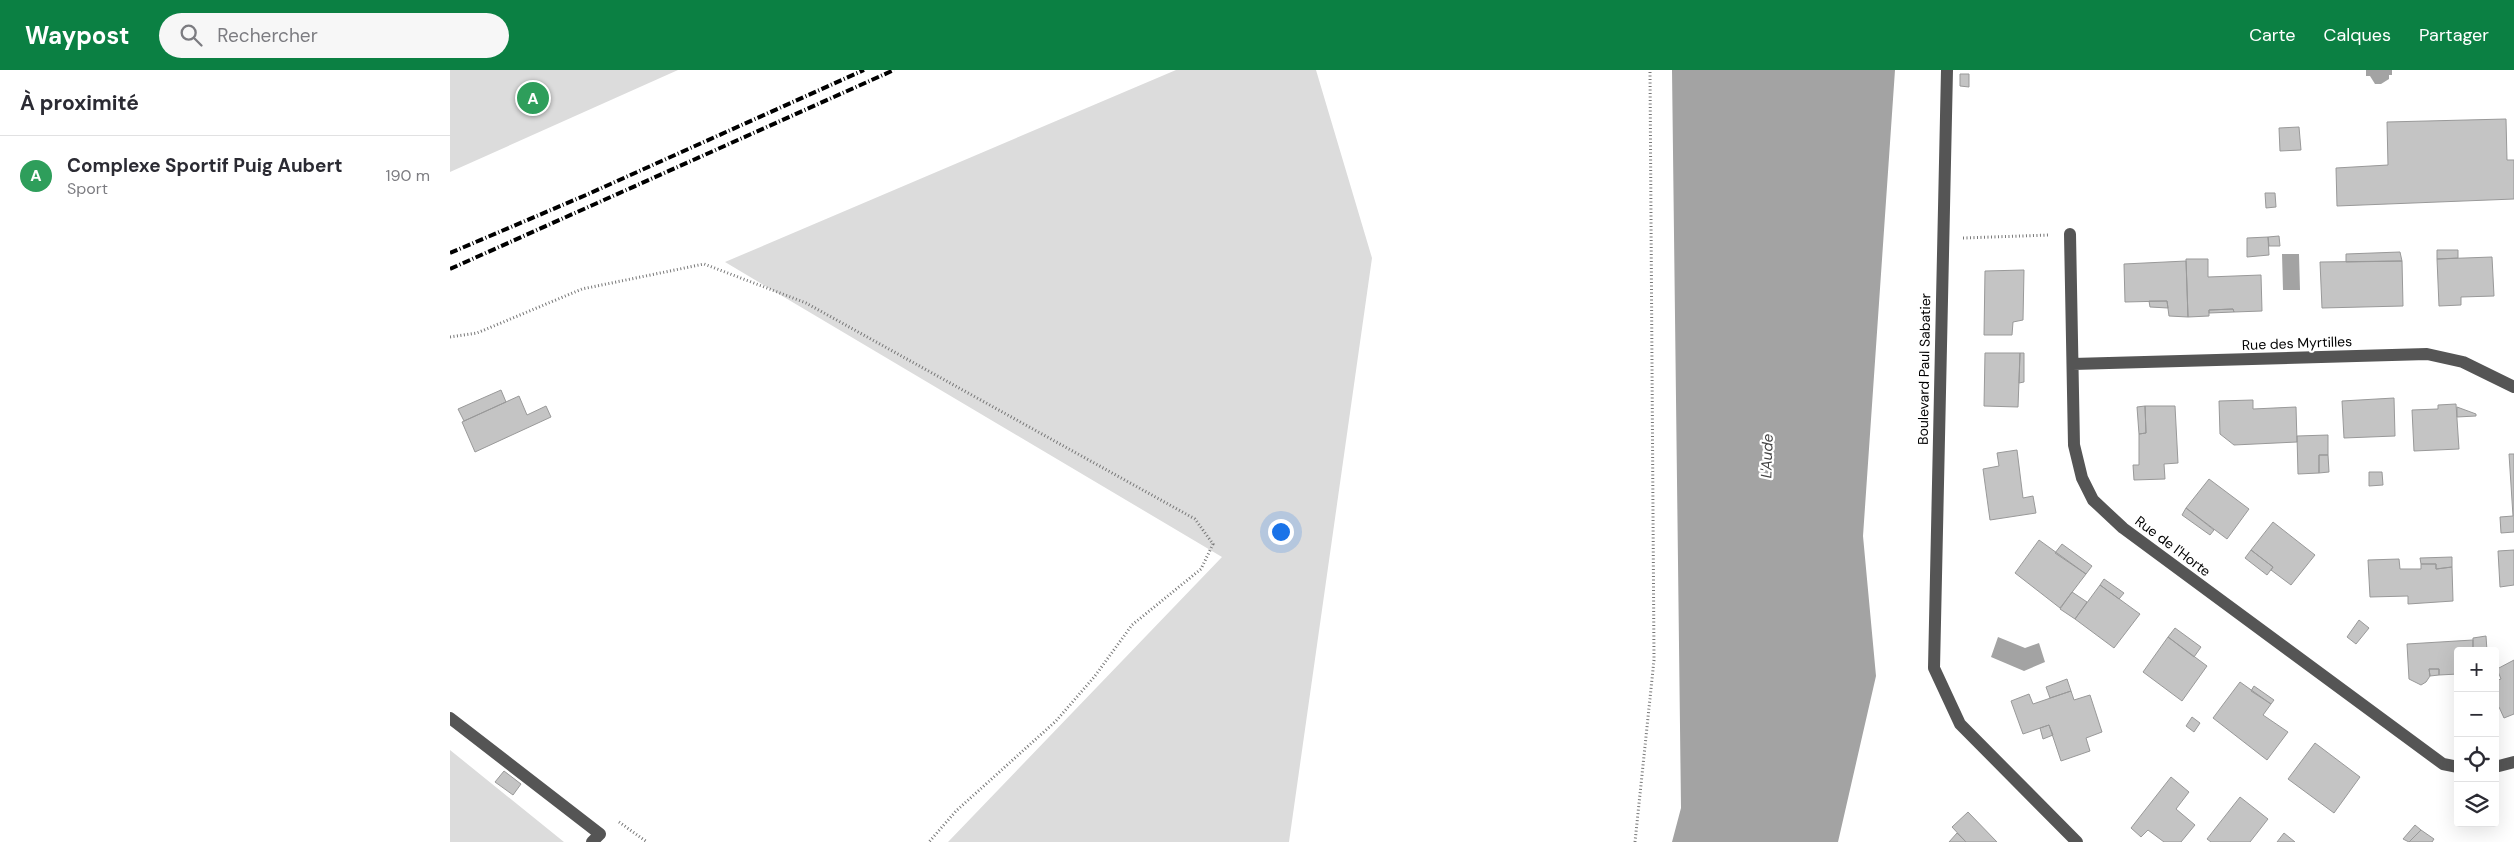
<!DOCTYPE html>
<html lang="fr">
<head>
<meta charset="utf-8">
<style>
  :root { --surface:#fff; --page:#f7f7f7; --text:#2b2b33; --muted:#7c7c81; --line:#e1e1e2; --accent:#0b8043 }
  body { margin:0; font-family:"DM Sans",sans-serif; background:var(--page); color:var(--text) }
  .controls { position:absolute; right:15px; bottom:15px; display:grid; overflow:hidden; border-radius:5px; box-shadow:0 5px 20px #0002 }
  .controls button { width:45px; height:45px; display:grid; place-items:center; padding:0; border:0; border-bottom:1px solid var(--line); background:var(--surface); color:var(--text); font:25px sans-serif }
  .you { position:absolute; left:830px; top:461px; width:18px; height:18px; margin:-12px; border:4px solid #fff; border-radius:50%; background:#1a73e8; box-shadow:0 0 0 8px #1a73e833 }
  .badge { display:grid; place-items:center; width:32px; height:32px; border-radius:50%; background:var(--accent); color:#fff; font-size:16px; font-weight:700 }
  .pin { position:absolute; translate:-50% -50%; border:2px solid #fff; box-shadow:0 1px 5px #0006 }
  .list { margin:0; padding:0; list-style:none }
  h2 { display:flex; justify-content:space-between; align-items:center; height:65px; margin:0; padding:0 20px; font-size:21px }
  h2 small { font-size:16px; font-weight:400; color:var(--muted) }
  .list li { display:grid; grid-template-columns:32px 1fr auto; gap:15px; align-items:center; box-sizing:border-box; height:80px; padding:0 20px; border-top:1px solid var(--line) }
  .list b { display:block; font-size:19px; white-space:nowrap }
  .list p { margin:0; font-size:16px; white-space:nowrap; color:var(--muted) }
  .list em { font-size:16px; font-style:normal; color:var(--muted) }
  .icon { flex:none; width:28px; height:28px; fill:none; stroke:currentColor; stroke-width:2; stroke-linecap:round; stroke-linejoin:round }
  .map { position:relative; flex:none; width:2064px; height:772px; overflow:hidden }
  header { display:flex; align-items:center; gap:30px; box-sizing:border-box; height:70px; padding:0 25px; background:var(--accent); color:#fff }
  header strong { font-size:24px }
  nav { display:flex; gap:28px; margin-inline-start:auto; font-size:18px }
  .search { width:350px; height:45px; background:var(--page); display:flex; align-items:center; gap:12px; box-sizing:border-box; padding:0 18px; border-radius:28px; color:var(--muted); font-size:19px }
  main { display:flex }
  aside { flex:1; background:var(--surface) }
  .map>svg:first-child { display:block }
</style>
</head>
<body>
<header>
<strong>Waypost</strong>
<div class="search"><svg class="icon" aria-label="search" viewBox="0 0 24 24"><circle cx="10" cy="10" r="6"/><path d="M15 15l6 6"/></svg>Rechercher</div>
<nav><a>Carte</a><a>Calques</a><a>Partager</a></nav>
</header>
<main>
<aside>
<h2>À proximité<small></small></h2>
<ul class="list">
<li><span class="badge" style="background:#2e9e5b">A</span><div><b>Complexe Sportif Puig Aubert</b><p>Sport</p></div><em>190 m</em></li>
</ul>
</aside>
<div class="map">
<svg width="2064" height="772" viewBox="0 0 2064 772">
  <rect width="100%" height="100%" fill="#fff"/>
  <path fill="#dcdcdc" d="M0,0h228l-228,102z
    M726,0h140l56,188 -83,584h-341l274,-285 -497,-295z
    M0,680l114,92h-114z"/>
  <path fill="#a3a3a3" d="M1222,0h223l-32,466 13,140 -38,166h-166l9,-34z
    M1916,0h26v5h-3v4l-8,5h-6l-5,-8h-4z
    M1832,184h17l1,36h-17z
    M1548,567l27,11 14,-5 6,19 -21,9 -33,-14z"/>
  <path fill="#c4c4c4" stroke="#999" d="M1510,4h9v13l-9,-1z
    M2056,49l1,41h7v39l-177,7 -1,-38 52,-3 -1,-43z
    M1849,57l2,23 -21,1 -1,-23z
    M1815,123h10l1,14 -10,1z
    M1829,166l1,10h-11l-1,-9z
    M1818,167l1,18 -22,2v-19z
    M1987,180h21v8l-21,1z
    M1950,182l2,9 -56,1v-8z
    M2042,187l2,39 -33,1v8l-22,1 -2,-47z
    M1736,189h22v18l53,-2 1,36 -28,1 -1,-3 -24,1v6l-21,1z
    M1736,191l2,56 -19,-1 -2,-15 -42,1 -1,-38z
    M1952,191l1,45 -81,2 -2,-46z
    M1574,200l-1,50 -10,2 -1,13h-28l1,-64z
    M1699,231h18l1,7 -18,-1z
    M1783,239l1,3 -25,1v-3z
    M1535,283h35l-2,54 -34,-1z
    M1570,283h4v29l-5,1z
    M51,320l5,12 -42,19 -6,-12z
    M69,326l8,19 19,-9 5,11 -76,35 -13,-30z
    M1944,328l1,38 -51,2 -2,-37z
    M1803,330v9l43,-2 1,35 -63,3 -14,-11 -1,-33z
    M2006,334l3,45 -45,2 -2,-41 26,-1v-4z
    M1695,336h30l3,57 -14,1 1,15 -31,1 -1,-15h6v-31l7,-1z
    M1695,336l1,27 -7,1 -2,-27z
    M2007,337l19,7v2l-19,1z
    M1878,365v20h-9v18l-21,1 -1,-38z
    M1567,380l6,48 10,-2 3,17 -46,7 -7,-51 16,-3 -2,-13z
    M2059,384h5v78l-13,1 -1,-16 13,-1z
    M1869,385h9l1,17 -10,1z
    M1919,402h13l1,13 -14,1z
    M1759,409l40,30 -22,30 -41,-31z
    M1736,438l28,22 -4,5 -28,-20z
    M1823,452l42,33 -24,30 -20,-15 2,-3 -22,-17z
    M1589,470l47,34 -26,34 -45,-35z
    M1612,474l30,22 -6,8 -31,-21z
    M1801,480l22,17 -6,8 -22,-17z
    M2064,480v35l-14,2 -2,-36z
    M2002,487v10l-16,2v-5h-15l-1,-6z
    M1949,489l1,10h21v-5h15v5l16,-2 1,34 -45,3v-8l-38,1 -2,-37z
    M1654,509l20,14 -5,6 -19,-14z
    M1650,515l40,29 -26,34 -39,-29z
    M1622,522l15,10 -12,17 -15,-10z
    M1909,550l10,8 -13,16 -9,-7z
    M1725,558l26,19 -7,10 -26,-20z
    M2036,566l1,15h-14v-13z
    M1718,567l39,29 -25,35 -39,-29z
    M2023,570v11h-15v23l-19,1v-6h-10l1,7 -4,6 -5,3 -12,-6 -2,-35z
    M2064,590v54l-10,4 -5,-11 -4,2v-28l6,-2 -4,-10z
    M1979,599h10v6l-9,1z
    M1617,609l4,12 -21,7 -4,-11z
    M1790,612l31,22 -8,11 25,17 -21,28 -54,-42z
    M1804,616l20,14 -3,4 -20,-13z
    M1621,621l3,9 16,-5 12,37 -16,6 4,13 -29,10 -12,-36 -26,9 -12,-33 18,-7 4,10z
    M1742,647l8,6 -6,9 -8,-6z
    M1599,655l4,10 -10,4 -3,-11z
    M1865,673l45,34 -26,36 -46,-34z
    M54,701l17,13 -8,11 -18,-13z
    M1721,707l18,15 -13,17 19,16 -14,17h-17l-16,-12 -7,7 -10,-9z
    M1790,727l28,22 -18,23h-39l-4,-3z
    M1518,742l29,30h-31l-14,-15z
    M1965,755l6,5 -12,12 -6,-3z
    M1971,760l13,9 -2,3h-23z
    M1507,763l9,9h-17z
    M1834,763l11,9h-18z"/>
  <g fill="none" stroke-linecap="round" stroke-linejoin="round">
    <path stroke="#777" stroke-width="3" stroke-dasharray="1 2.5" stroke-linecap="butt" d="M1513,168l86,-3
      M0,267l27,-4 105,-44 122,-25 102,39 389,216 18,25 -12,25 -69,56 -37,51 -39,45 -100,90 -27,31
      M169,752l28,20
      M1185,772l19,-182 -4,-590"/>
    <path stroke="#555" stroke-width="12" d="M1497,0l-13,598 26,56 117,118
      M1620,164l4,211 8,33 11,22 30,28 320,236 15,3
      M1623,294l354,-10 36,8 51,25
      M0,648l150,116 -8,8
      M2045,697l19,-5"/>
    <path stroke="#000" stroke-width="4" stroke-dasharray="8 2.5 1 2.5" stroke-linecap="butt" d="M0,183l136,-58 278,-125
      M0,199l444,-199"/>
  </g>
  <g text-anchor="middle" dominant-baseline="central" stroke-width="4.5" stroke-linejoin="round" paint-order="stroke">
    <g font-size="14" fill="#000" stroke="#fff">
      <text transform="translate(1847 273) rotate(-2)">Rue des Myrtilles</text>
      <text transform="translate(1474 299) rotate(-89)">Boulevard Paul Sabatier</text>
      <text transform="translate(1723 476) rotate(37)">Rue de l'Horte</text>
    </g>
    <g font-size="15" font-style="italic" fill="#444" stroke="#fff">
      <text transform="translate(1317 386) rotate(-88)">L'Aude</text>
    </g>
  </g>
</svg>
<div class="controls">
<button>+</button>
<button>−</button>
<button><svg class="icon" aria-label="locate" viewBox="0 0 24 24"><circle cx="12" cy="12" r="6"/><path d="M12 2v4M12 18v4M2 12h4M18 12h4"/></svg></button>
<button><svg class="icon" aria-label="layers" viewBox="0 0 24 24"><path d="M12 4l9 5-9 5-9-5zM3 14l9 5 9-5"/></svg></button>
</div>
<div class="you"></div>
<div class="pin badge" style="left:83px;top:28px;background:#2e9e5b">A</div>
</div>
</main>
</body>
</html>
